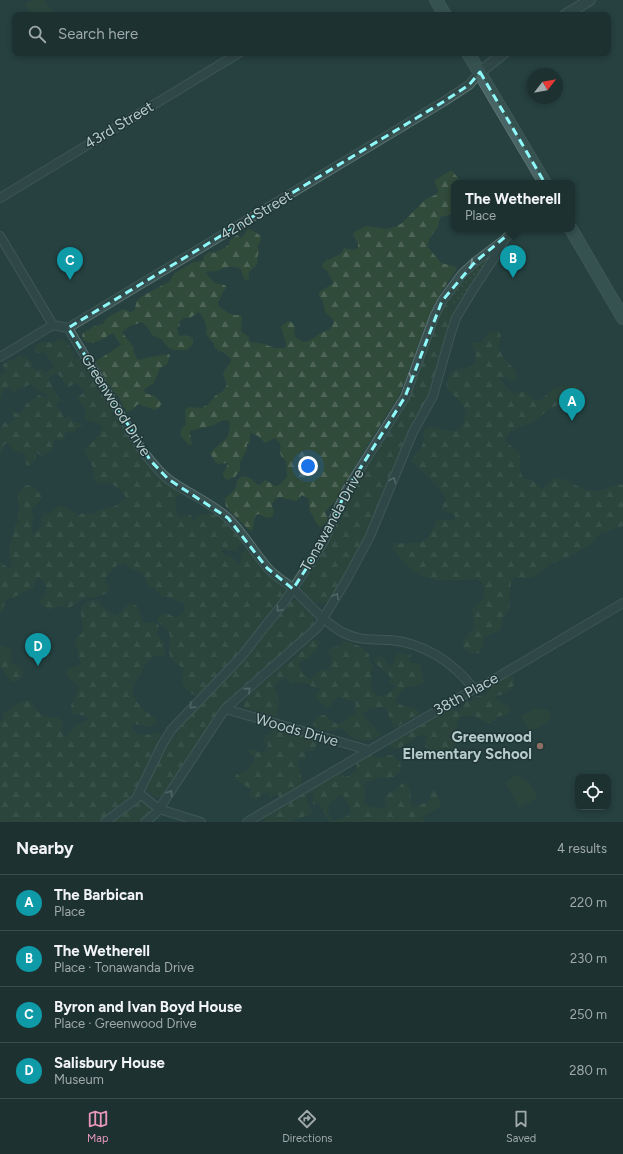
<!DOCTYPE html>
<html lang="en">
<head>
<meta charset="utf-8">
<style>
  :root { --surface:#1c3130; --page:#293d3c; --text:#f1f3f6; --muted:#a0a9ab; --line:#3a4c4c; --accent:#e797bd }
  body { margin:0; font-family:Figtree,sans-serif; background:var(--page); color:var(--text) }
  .controls { position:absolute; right:12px; bottom:12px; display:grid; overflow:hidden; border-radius:8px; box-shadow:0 2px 6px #0003 }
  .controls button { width:36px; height:36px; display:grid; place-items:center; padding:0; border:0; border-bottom:1px solid var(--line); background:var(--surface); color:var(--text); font:20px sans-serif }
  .compass { position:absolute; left:527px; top:68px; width:36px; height:36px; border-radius:50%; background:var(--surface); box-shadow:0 2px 6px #0003; rotate:59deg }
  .you { position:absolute; left:308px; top:466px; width:14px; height:14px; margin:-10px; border:3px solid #fff; border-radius:50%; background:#1a73e8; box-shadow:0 0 0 6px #1a73e833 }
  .badge { display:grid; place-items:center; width:26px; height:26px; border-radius:50%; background:var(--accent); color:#fff; font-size:13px; font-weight:700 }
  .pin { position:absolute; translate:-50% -33px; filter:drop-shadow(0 1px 2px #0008) }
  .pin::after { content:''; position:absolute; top:21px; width:14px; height:12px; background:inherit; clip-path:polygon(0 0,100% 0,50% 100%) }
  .popup { position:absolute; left:451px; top:180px; width:124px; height:52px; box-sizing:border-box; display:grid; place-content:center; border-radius:8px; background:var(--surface); filter:drop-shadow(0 1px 3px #0005); font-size:13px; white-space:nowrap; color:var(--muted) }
  .popup b { font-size:15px; color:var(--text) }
  .popup::after { content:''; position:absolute; left:50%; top:100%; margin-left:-8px; border:8px solid transparent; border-top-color:var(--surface) }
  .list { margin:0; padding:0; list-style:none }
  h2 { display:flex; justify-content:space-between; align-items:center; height:52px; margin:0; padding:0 16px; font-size:17px }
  h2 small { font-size:13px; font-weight:400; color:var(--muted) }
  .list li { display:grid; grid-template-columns:26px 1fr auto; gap:12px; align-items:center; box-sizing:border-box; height:56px; padding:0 16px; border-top:1px solid var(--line) }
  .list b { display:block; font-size:15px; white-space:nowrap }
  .list p { margin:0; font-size:13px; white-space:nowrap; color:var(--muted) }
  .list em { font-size:13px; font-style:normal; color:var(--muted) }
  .icon { flex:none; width:22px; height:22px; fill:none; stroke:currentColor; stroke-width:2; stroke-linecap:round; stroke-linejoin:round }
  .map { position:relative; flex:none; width:623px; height:822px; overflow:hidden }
  .search { position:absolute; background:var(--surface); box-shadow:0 2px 6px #0003; left:12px; right:12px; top:12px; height:44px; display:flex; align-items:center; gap:10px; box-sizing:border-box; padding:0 14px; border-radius:8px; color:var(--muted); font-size:15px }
  .sheet { height:276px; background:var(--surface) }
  nav { display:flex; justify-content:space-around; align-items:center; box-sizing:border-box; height:56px; border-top:1px solid var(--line); background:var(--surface); font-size:11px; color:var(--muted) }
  nav a { display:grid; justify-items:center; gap:2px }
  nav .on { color:var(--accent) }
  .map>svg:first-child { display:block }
</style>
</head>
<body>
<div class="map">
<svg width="623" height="822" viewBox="0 0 623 822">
  <defs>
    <pattern id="grass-dots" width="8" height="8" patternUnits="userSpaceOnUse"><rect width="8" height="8" fill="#314b3b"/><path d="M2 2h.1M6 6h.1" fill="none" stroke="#4d6456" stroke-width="1.8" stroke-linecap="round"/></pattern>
    <pattern id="forest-firs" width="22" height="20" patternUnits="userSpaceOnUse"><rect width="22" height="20" fill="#314b3b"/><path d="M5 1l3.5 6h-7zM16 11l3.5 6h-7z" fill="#4d6456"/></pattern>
  </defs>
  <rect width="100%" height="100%" fill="#264140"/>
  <path fill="url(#grass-dots)" d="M494,250l-28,42 -9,17 -5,-4 -9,1 23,-32z"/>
  <path fill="url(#forest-firs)" fill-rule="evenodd" d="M450,171h2l8,9h3l1,2 -1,1h-9v29l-5,3 -9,2 -2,10 -7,9 -4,10 14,17 16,4v2l-17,25 -11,21 -24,66 -7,16 -43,68 -19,35 -11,12 3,7 -3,5 -4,3 -3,-1 -8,-15 -1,-12 -7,-4 -6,6 -17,-4 -4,2 -3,5 2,8 -2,5 -5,1 -8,-4 -3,1c-3,5 -1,11 -4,16l-4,-2 -22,-22 -1,-9c7,-5 12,-8 12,-18l5,-4 8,2 8,7 3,-1 4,-4 11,6 5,-2 6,-8 -1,-15c-5,-5 -7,-6 -5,-14l-2,-5 -4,-4 -10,5 -7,-7 -8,-3v10l-3,1v6l-7,12v8l-5,7 -8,3 -4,-4v-3l3,-5 2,-5 -11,1 -7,-10c1,-3 14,-14 17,-16l3,-11 -1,-6 -6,-1 -9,5 -24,6v3l2,11h-3l-9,-10 1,-6 5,-4 -1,-15 4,-3 12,1 7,-3 7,-9 8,-5 4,-6 -4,-11 1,-3 7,-9v-3l-8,-7 -5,-1 -4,-5v-3l-4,-3 -4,-7c2,-9 -2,-14 -7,-21l-9,6h-6l-5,4 1,3 -3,3 2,8 6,-1 8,3v6l-6,6h-13l-5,-2 -8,-9 -8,-3 -5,-8 -6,-6 -12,4 -8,6 12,16 -1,3 5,9c10,-3 20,-4 31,-6l1,2 -3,8 -7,4 -6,15 -11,7 4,4 6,1 9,8 -3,4 -4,3 -17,-6 -6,6 -5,2c-4,-6 -8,-16 -13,-20l-19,-30 26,-17 -8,-12c-10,5 -19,14 -30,7l-1,-6 11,-7 10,-3 4,-6 16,-9 7,3 4,-1 3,-10 4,-4 29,-16 5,-8 8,-5 11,-6 9,-1 1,-1 -1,-3 6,-5 6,1 14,-8 1,-5 7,-5 4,3h1l6,-9c11,5 17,6 9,18l2,4c-4,12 3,11 -10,21v7l-2,1 -3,-1 -3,-10c-17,-7 -18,4 -33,2l-2,2c7,9 8,11 19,12l1,2 -8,15v3c7,6 12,11 22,10l2,2 -1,13 1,2 7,5 1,5 14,2 11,4h9l2,-2c0,-7 -4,-13 -5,-20l7,-5c7,2 8,5 6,12l2,5 8,4 5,-1 10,-7 11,-5 4,-6 -1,-3 -8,-8 -2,-11 -4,-5v-3c5,-5 10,-6 14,-10l-5,-11 -5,-4 -1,-2 3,-5 16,-7 3,-6 8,2 6,-2v-5l-5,-8 1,-3 8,-4 5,-2 20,3 10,-3 5,-3 24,-24 11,-5 1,-3 -3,-8v-3z
    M452,305l5,4 -11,25 -7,29 -9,31 -71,157 -28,48c-10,12 -30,-2 -29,-15l25,-41 25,-57 51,-81 40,-99z
    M499,331l2,6 -3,10 5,10 12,13 2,6 -3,6 -9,-5h-6c4,6 11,17 18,16 2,0 4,-1 6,-1 6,0 7,7 12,8 8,2 12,-8 18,-11 8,-4 20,-5 27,-1l-1,6 -31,16 -13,11 -21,9 -5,3 -3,5 1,5c4,3 9,5 11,9 5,7 0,18 5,26l11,3 3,4 5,4 13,-11c15,-1 24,13 38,13 11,1 20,-8 30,-6v41l-25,9 -6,9 -31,17 -11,3 -9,7 -4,4 -5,3h-17l-4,3 -2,29 -7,9 -1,11 -16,7 -3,11 -3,5c-5,1 -8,2 -12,-2 -12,-10 6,-17 7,-26 1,-5 -1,-11 -2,-16l12,-11c1,-8 2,-13 -6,-19 -21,1 -50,6 -67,-10 -7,-6 -13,-14 -19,-21l2,-5c26,1 34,2 43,-24l17,1 1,-5c-5,-3 -10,-2 -14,-6l5,-9c-8,-15 -22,-27 -34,-38 1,-9 8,-11 11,-18 2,-5 -2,-10 2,-15 11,-10 30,14 38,-6 2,-4 2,-8 2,-13 -3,-12 -16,-14 -19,-27l5,-10 4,-4c20,0 26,-8 16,-26l10,-1 7,-9z
    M62,339l7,6 6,10 -1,3h4l4,1 56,93c13,17 27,29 44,41l-3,4 -4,1 1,12 2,5 2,1 9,-2 2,1 2,5 2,1 2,-6h5l6,-2 6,2 1,-2 14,12 15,18 -5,3 -2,5h-9l-4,-2 -3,2 2,3 9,3 7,6 2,-3 -1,-6 8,-6 14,19 24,24 -3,6 -37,49 -49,50c-10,-3 -20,-15 -13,-25 -2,-6 -10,-7 -13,-13 -5,-10 1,-19 -2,-25 -3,-6 -10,-8 -12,-15l8,-5c11,3 8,8 19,-1l1,-8 -17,-7h-6l-9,-9 -5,-2 -5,-12 -14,-6 -4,-5c-11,1 -12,8 -20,15l4,10 -1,5 -16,5 -9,1 -14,9 -12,-2 -8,4 -7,-4 -3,-4 5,-7 2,-8 -4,-7 -5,-3 -4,11c-10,3 -18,11 -28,11l-2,12 -3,2v-51l8,6 4,-3c-1,-3 -3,-6 -3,-10 -1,-10 6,-19 5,-29l4,-4 1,-14 -1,-12v-3l7,-7 2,-1 6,1 8,9 -1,6 -9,9 3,9 -2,6 -1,6 3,2 6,-5 2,-11 2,-3h6c2,-2 4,-6 7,-7 6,-4 16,5 21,8l5,-2 9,1c8,-6 17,-5 25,-9 2,-2 5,-4 8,-6v-3l-6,-7 -9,-6 -11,1 -5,-3 -1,-14 -9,-17 1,-2c7,-6 16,-12 17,-21l-5,-4 -11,-3 -1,-2 1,-6 -9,-14 6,-5 1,-3 -9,-7 -6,4c-6,-3 -7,-11 -13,-14l-8,6 11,19 3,2 -6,4 8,14 5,-2 4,6 9,2 1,2 -5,1 -4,6 -8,-1 -1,4 -3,4h-8c-1,9 -4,14 -13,16l-5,-4v9h-3l-2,4 -3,1 -2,-2 -1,-6 1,-2v-2l-13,-4 -6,-7 -4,3 -1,7 -2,1v-23l4,-9 4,2 7,-4 -5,-12 6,5 2,1 7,-5v-4l14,-10 6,3 3,-3 -12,-6 -5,-5 -18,8 -4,-4 -5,1 -4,12v-26l6,-4 -2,-2 -1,-4 2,-2 15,-7 8,2 8,13 5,-2 5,4 8,-7 -9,-14 -9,1 -2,-2c3,-13 13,-7 21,-9 2,-1 4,-2 7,-3z
    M93,600l6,1 2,5 14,10c6,-3 9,-9 16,-13 10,3 8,12 13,20l9,-1 6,3 -2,8 7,10 1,11c-4,2 -8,1 -12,3 -7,4 -9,11 -13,18 -3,5 -7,11 -7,17 0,10 17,23 24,28v4l-8,3 -14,-3 -2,2c0,12 17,9 26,6l3,4 -29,60 -35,26h-98v-100l3,-3v-5c10,-5 15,-15 27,-13l9,12 9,4 11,1 4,5 -2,9 4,4c6,-2 7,-9 12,-12 5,-2 8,-1 12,-6l-6,-3 -10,-1 -2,-9 7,-16v-3c-5,-5 -13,-8 -12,-16l15,-6 -6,-22 2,-5 5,-3c2,-13 -2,-17 -1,-27l6,-5z
    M294,600l5,1 15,14v10l-91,81 -26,37 -32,52 -7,3c-8,-2 -12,-7 -10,-15l18,-40 8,-13 113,-127z
    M315,640l5,2c-2,6 -7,11 -11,16l-9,4 -2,2 5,11 8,4 4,-3 2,-5c12,-1 13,-2 15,-14l-4,-5 -1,-2 5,-3 7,-1 6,-5 16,6 8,7v8l4,3 -3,9 2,4 -2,5 3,5 -1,2c5,11 17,5 23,-3l-2,-3 -4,-1 2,-5c-5,-7 -13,-11 -17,-17v-3l7,-2 4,3 2,6 3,1 4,-4c2,-12 7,-9 17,-7l-2,7 11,2 4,17 -2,2 -8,4c-1,0 -5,-1 -6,-1 -4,1 -12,11 -12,16 8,6 15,4 23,9v3l-24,14c-6,-5 -5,-15 -11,-21l-15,2 -6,4 1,4 6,5 11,13c-13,10 -30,6 -38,-7 -11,2 -22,8 -30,-4 10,-21 15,-1 26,0l16,-11 -1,-4 2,-4 -2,-3 -16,-5 -8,9 -3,2 -8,-6 -3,-4 1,-5 3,-3 -2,-2 -7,-2 -5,-3c-11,0 -13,3 -22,-6l-10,9 6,16 -3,9v5h-7l-26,-9 -1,-4 3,-5 38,-33 6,-3 19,-20z
    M0,646l10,2 2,6 -1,8 10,6 2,5 -2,5 -5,4 -5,-1 -11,-14z
    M507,676l6,1 2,5c-4,9 -8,12 -19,14v3l13,8 1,6c-4,3 -8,2 -13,4 -2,1 -3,4 -5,5 -6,3 -14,-5 -19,-7l-14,2c-4,10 0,13 -1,21 -1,7 -5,9 -7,14 -10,15 -18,4 -26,-5l2,-11 -6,-1 -23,14 -8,-2v-5l57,-34 4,2 11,-1 1,-4 4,-4h5l1,-4 13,-2c2,-9 13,-14 21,-19z
    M271,727l46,13v3l-3,8h-9v7l-7,2v5l4,4 -3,3 3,6 -1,7 -21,12 -3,-2h-4l-1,3h-1l-4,-6 -10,6v2l-7,-3 1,-7 -15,-11 -1,-3 3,-2 8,-2 8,-11v-4l-6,-6 1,-2 16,4 3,-9 -5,-3c1,-5 4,-6 8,-8z
    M368,755l15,3 6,-3 5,1 6,6 1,6v3l-7,6 -7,2 -7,-2 -9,3 -8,4 3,8c0,3 -2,4 -2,7 -2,9 13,9 19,9l3,-2 -2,-7c4,-8 14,-8 18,-16 11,2 8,13 9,22l4,2c9,-5 15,-3 16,-15l3,-2 2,2 5,12 -3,4 -16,9 3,5h-95c-3,-6 -8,-12 -10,-18h-7v-10l-1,-1 -5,2c-1,7 0,10 5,15l-1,4 -22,8h-25l-2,-5 79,-47 3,7 5,-1 8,-6 -1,-9zM339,795h4l6,10 2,8 -4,3 -13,5 -5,-7 -1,-6 3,-5z
    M141,800l5,1 7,7v2l-15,12h-29l29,-21z"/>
  <path fill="#314b3b" d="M32,0h13l7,11 2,-1 2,5h-24l-7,-11z
    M537,707l1,2 10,1 3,4 -2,7 -19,11 -9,-16z
    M517,775l4,2 1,2 7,2 9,17 -19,10 -14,-26z"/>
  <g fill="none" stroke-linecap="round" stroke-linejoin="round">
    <defs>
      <path id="minor" d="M0,198l239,-145
        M0,236l53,89
        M68,328l74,122c8,10 16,21 26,29 20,15 43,23 61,40 16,16 24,32 38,48 6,8 15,13 23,19 17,15 32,35 52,46 16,9 31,7 48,8 34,3 63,22 84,49
        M0,357l53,-32 15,3 375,-226 26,-17 11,-13
        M225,709l143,41
        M139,793l20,16 42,13
        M105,822l31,-23 26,-54 9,-15 70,-73 44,-56 39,-60 22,-50 59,-94 29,-80 8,-16 20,-27 13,-12 29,-22 11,-11
        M145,822l10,-8 4,-5 58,-88 8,-12 93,-82 29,-48 23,-43 43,-104 20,-36 17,-60 6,-18 18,-30 24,-36 6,-12
        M247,822l227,-133 12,-5 137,-81"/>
      <path id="tertiary" d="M565,15l25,-15
        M480,72l24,-19"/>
      <path id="secondary" d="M436,0l9,15
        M468,53l77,130
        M571,229l52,89"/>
    </defs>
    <use href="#minor" stroke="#5b7171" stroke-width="10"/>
    <use href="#tertiary" stroke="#5b7171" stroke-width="12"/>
    <use href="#secondary" stroke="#5b7171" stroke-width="14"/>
    <use href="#minor" stroke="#3a5151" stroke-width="8"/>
    <use href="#tertiary" stroke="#3a5151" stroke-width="10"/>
    <use href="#secondary" stroke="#486464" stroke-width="12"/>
  </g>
  <defs><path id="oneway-chevron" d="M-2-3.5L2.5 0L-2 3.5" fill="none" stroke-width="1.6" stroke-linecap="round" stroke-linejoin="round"/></defs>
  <g stroke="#7f9494">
    <use href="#oneway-chevron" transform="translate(473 263) rotate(138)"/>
    <use href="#oneway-chevron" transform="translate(412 376) rotate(110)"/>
    <use href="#oneway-chevron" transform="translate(393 480) rotate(-67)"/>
    <use href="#oneway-chevron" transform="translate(336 596) rotate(-59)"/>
    <use href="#oneway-chevron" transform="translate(279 609) rotate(129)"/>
    <use href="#oneway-chevron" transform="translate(248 690) rotate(-41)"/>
    <use href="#oneway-chevron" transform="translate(192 706) rotate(134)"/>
    <use href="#oneway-chevron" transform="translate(170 793) rotate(-57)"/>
  </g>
  <path d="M0 0H623V822H0ZM480,72l73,125 -78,65 -33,39 -37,96 -59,94 -22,50 -31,48 -26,-21 -39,-50 -60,-39 -18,-19 -82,-132 375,-226 26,-17z" fill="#264140" fill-opacity=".55" fill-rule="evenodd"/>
  <path fill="none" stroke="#8ff8f9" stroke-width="3" stroke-dasharray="8 5" stroke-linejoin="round" d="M480,72l73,125 -78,65 -33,39 -37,96 -59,94 -22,50 -31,48 -26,-21 -39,-50 -60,-39 -18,-19 -82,-132 375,-226 26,-17z"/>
  <circle fill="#8d6e63" stroke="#1f3636" stroke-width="1.5" cx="540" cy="746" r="4"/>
  <g text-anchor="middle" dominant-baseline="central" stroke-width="3" stroke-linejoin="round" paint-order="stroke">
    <g font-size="15" fill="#b7cbcb" stroke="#1f3636">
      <text transform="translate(119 125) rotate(-31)">43rd Street</text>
      <text transform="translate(256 215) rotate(-31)">42nd Street</text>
      <text transform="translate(116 405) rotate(58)">Greenwood Drive</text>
      <text transform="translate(332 520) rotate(-61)">Tonawanda Drive</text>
      <text transform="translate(466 694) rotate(-29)">38th Place</text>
      <text transform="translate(297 730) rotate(16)">Woods Drive</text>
    </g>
    <g font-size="15" font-weight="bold" fill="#b7cbcb" stroke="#1f3636" text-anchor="end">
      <text x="532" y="737">Greenwood<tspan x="532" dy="17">Elementary School</tspan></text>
    </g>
  </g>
</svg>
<div class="controls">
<button><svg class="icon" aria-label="locate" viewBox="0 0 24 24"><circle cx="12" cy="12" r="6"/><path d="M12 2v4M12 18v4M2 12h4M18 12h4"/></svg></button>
</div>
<svg class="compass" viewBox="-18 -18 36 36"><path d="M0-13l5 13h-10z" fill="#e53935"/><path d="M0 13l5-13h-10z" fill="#a0a9ab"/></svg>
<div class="you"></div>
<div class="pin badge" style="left:572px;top:421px;background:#0f9aa8">A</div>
<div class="pin badge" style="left:513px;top:278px;background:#0f9aa8">B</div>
<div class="popup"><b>The Wetherell</b>Place</div>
<div class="pin badge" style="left:70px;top:280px;background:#0f9aa8">C</div>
<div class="pin badge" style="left:38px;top:666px;background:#0f9aa8">D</div>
<div class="search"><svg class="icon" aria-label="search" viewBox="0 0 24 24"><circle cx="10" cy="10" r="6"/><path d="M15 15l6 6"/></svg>Search here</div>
</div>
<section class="sheet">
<h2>Nearby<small>4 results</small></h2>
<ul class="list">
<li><span class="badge" style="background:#0f9aa8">A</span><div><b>The Barbican</b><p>Place</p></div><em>220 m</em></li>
<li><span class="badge" style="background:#0f9aa8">B</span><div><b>The Wetherell</b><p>Place · Tonawanda Drive</p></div><em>230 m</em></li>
<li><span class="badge" style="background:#0f9aa8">C</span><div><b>Byron and Ivan Boyd House</b><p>Place · Greenwood Drive</p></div><em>250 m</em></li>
<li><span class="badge" style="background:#0f9aa8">D</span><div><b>Salisbury House</b><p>Museum</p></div><em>280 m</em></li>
</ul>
</section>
<nav>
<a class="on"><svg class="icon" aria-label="map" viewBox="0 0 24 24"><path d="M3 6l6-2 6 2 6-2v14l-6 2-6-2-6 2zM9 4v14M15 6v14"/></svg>Map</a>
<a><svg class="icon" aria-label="directions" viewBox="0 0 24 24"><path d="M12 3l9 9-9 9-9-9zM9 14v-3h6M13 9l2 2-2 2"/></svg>Directions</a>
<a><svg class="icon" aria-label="saved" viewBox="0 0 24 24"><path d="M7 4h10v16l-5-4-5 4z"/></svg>Saved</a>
</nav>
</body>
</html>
